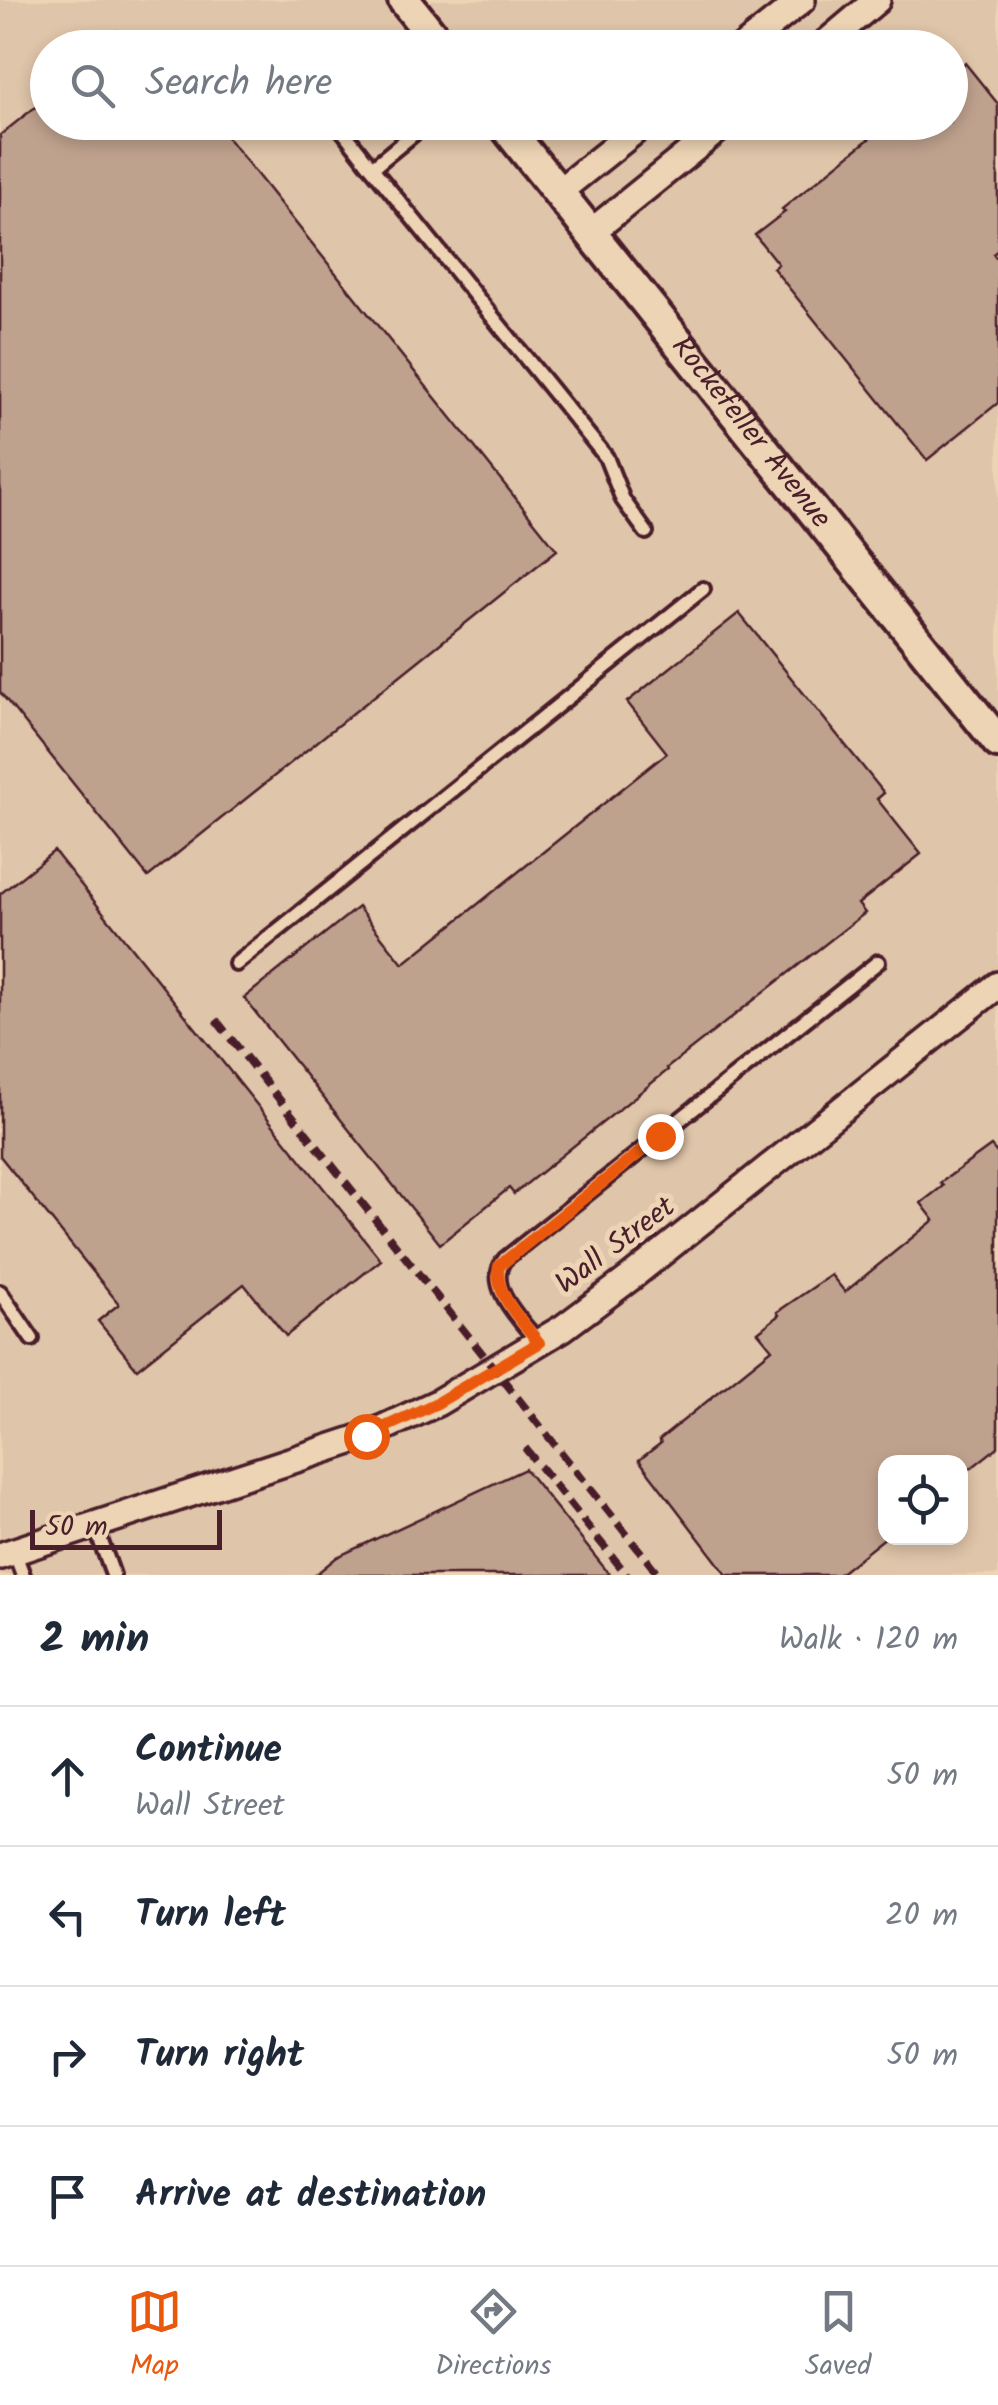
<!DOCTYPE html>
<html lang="en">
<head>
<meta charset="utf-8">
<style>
  :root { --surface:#fff; --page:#f2f2f3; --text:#1f2937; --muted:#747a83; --line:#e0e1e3; --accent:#ea580c }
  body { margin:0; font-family:Kalam,sans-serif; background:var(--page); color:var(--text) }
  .controls { position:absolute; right:30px; bottom:30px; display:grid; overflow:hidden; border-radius:20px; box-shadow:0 5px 15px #0003 }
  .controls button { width:90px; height:90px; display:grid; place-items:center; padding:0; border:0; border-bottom:2px solid var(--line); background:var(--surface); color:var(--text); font:50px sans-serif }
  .scale { position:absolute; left:30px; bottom:25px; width:192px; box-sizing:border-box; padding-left:10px; border:5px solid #4a1f2b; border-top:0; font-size:28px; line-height:35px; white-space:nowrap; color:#4a1f2b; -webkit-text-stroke:8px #edd4b5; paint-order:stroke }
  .stop { position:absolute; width:30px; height:30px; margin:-22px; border:8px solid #ea580c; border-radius:50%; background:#fff }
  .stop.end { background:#ea580c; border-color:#fff; box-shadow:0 2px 10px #0008 }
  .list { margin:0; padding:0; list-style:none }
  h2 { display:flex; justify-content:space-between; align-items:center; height:130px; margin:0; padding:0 40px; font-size:42px }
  h2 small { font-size:32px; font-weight:400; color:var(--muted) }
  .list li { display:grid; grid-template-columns:65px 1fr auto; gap:30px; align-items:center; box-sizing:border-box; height:140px; padding:0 40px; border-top:2px solid var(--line) }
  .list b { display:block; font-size:38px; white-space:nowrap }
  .list p { margin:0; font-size:32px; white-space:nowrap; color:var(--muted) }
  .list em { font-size:32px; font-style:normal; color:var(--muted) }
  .icon { flex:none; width:55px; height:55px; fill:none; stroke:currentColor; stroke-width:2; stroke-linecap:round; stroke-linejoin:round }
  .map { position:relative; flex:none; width:998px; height:1575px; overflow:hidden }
  .search { position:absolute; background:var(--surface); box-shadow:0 5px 15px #0003; left:30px; right:30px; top:30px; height:110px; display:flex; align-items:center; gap:25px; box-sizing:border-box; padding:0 35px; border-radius:55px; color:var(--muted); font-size:38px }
  .sheet { height:690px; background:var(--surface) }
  nav { display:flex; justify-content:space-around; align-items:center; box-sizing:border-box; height:140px; border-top:2px solid var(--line); background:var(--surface); font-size:28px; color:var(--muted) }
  nav a { display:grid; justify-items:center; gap:5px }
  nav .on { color:var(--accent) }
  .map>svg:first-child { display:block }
</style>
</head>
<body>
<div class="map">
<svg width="998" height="1575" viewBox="0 0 998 1575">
  <rect width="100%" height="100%" fill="#edd4b5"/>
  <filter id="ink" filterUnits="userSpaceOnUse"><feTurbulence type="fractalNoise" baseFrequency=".01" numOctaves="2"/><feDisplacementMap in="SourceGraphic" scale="20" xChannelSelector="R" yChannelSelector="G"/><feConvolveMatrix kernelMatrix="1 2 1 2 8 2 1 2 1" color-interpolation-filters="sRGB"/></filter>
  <g filter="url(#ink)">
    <path fill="#dfc5a9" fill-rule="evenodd" d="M0,0h998v1575h-998zM48,48h902v74h-902zM886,1462h74v76h-74z"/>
    <path fill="#bfa28e" stroke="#4a1f2b" stroke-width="2.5" d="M117,31l40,4 -2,13h-45l6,-6z
      M965,63l33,41v146l-5,4 5,7v142l-71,57 -154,-192 5,-4 -23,-29 30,-23 -3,-3 108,-87h60v-48z
      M48,97v25h167l342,428 -409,327 -148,-185v-557z
      M739,613l145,180 -7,6 44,55 -63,50 7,9 -198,155 1,2 -154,124 -5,-6 -69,56 -196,-246 114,-91 45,57 264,-211 -40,-51z
      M54,851l327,409 -95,76 -42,-52 -107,85 -39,-48 21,-17 -119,-148v-262z
      M991,1146l7,8v293l-38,30v-15h-74v75l-48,38h-111l-88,-115 22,-17 -2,-3 113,-91 -14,-17 21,-17 -2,-3 54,-37 14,17 89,-72 -13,-17 22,-17 -3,-3z
      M525,1469l85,106h-295l22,-18z"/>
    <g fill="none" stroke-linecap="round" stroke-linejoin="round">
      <defs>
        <path id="service" d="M272,41l5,7
          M336,122l36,46 56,-46
          M372,168l234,289 17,43 23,32
          M236,964l467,-375
          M0,1292l32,47
          M539,1343c-16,-21 -56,-57 -34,-84l373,-297
          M95,1525l18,50
          M14,1551l9,24"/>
        <path id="minor" d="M742,48l60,-48
          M820,48l57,-48
          M557,193l89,-71
          M590,233l137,-111
          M0,1556l366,-120 71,-33 126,-75 67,-50 368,-293"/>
        <g id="tertiary">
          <path d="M404,0l38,48"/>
          <path id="s1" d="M502,122l496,620"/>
        </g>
      </defs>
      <use href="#service" stroke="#4a1f2b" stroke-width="20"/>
      <use href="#minor" stroke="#4a1f2b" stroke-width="32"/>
      <use href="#tertiary" stroke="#4a1f2b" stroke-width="38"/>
      <use href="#service" stroke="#edd4b5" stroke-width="12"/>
      <use href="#minor" stroke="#edd4b5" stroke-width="25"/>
      <use href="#tertiary" stroke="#edd4b5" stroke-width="30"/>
      <path stroke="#4a1f2b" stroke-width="8" stroke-dasharray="15 8" stroke-linecap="butt" d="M216,1020l443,555
        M525,1448l102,127"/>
    </g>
  </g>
  <g fill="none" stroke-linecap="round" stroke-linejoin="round" filter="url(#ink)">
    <path stroke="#ea580c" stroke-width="12" d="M366,1436l71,-33 102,-60c-16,-21 -46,-49 -40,-77l161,-130"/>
  </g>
  <g text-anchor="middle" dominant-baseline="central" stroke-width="10" stroke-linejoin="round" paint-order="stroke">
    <g font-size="30" fill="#4a1f2b" stroke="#edd4b5">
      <text stroke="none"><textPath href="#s1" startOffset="398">Rockefeller Avenue</textPath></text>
      <text transform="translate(616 1246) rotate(-37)">Wall Street</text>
    </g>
  </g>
</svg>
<div class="controls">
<button><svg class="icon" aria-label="locate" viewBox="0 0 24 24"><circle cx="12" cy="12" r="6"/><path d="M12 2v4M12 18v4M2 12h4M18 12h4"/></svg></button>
</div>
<div class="scale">50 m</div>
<div class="stop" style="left:366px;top:1436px"></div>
<div class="stop end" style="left:660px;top:1136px"></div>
<div class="search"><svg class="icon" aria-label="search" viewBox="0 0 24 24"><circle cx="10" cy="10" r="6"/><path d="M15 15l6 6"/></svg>Search here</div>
</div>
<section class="sheet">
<h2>2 min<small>Walk · 120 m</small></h2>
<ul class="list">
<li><svg class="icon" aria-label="ahead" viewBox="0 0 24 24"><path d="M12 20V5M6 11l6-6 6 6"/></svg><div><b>Continue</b><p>Wall Street</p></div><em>50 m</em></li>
<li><svg class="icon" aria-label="left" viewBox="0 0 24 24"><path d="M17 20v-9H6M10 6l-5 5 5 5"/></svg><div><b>Turn left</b></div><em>20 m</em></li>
<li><svg class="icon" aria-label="right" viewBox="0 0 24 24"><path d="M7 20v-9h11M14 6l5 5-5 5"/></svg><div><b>Turn right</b></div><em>50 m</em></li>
<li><svg class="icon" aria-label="arrive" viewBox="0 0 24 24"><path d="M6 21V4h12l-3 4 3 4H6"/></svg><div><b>Arrive at destination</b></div></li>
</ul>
</section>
<nav>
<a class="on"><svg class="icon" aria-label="map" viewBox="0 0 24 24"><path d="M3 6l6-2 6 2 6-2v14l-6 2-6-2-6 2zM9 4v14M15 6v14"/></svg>Map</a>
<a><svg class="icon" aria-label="directions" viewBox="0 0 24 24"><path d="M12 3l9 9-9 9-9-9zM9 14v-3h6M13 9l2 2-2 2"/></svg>Directions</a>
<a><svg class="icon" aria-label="saved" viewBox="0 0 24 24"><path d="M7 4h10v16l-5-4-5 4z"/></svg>Saved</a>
</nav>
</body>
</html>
